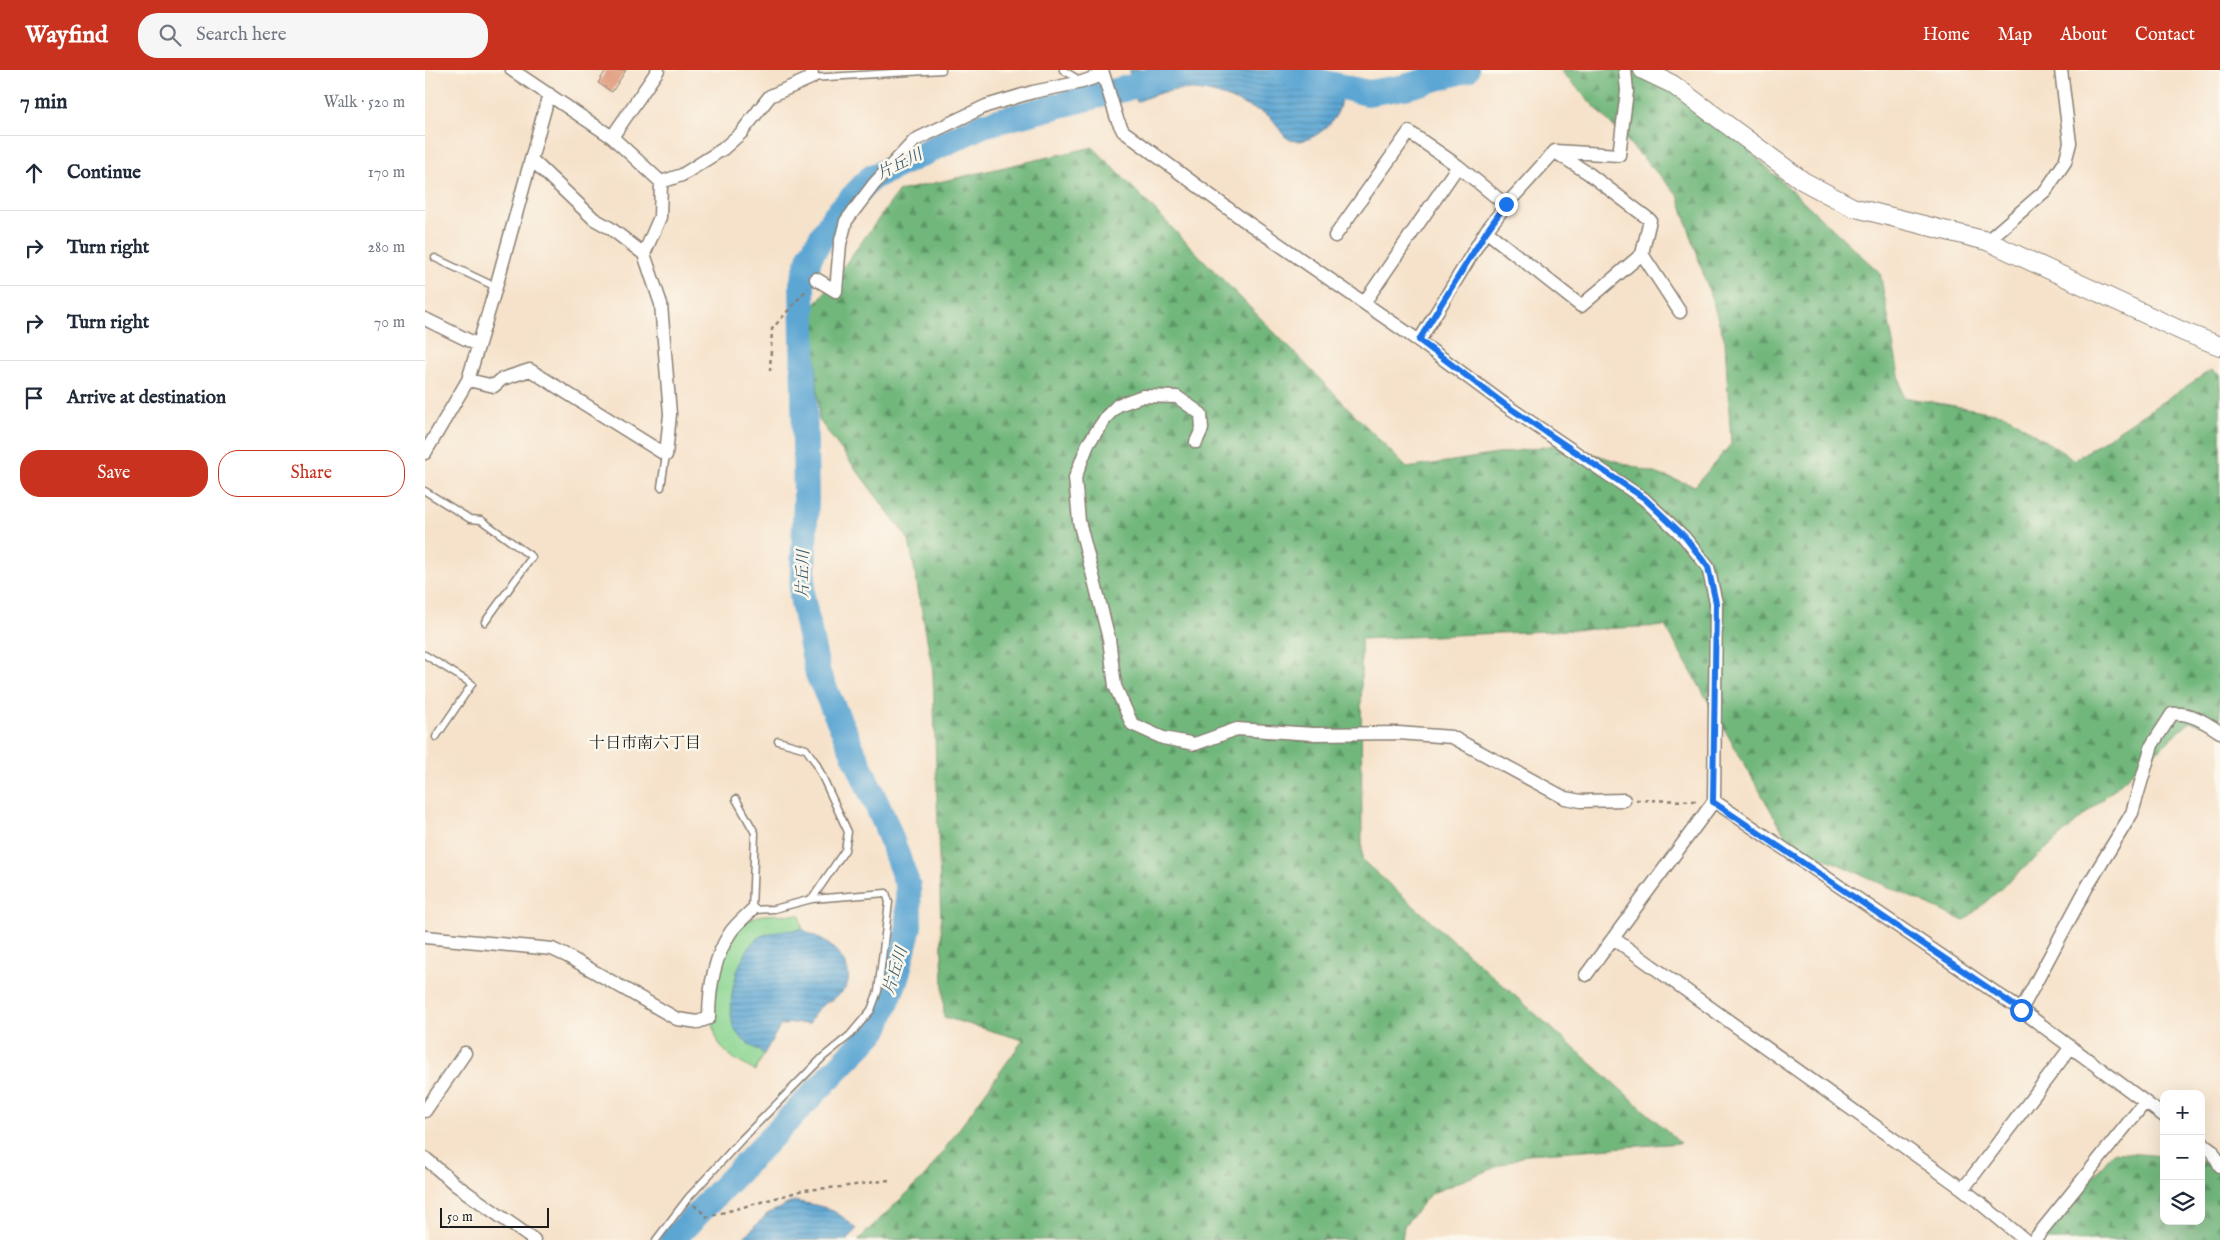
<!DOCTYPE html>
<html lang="en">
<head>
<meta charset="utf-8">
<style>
  :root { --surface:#fff; --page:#f6f6f7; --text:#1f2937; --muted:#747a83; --line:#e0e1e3; --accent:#c8321e }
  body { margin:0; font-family:"IM FELL English","Noto Serif JP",serif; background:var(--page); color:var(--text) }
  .controls { position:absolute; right:15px; bottom:15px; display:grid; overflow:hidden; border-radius:10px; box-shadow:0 5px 20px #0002 }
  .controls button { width:45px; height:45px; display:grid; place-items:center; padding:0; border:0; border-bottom:1px solid var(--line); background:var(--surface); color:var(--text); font:25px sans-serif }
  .scale { position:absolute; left:15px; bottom:12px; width:109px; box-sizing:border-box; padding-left:5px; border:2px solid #1c1c1c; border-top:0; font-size:14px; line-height:18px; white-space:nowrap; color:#1c1c1c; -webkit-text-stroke:4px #fbf7ec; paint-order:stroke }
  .stop { position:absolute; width:15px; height:15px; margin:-11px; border:4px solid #1a73e8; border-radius:50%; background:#fff }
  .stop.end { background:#1a73e8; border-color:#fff; box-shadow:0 1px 5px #0008 }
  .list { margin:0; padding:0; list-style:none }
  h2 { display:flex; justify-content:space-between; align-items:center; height:65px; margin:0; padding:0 20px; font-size:21px }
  h2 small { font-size:16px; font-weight:400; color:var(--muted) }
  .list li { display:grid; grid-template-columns:32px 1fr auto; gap:15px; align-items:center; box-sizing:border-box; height:75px; padding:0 20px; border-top:1px solid var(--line) }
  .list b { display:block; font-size:19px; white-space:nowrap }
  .list em { font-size:16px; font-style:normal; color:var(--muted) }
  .actions { display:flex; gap:10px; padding:15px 20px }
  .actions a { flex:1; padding:11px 0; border:1px solid var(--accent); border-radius:20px; text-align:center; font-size:18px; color:var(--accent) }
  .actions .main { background:var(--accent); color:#fff }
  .icon { flex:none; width:28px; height:28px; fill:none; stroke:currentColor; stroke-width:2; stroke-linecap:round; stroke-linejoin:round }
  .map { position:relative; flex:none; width:1795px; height:1170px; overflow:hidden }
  header { display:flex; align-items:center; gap:30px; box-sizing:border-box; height:70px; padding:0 25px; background:var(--accent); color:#fff }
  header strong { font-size:24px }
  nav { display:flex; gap:28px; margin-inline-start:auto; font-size:18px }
  .search { width:350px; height:45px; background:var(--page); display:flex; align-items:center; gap:12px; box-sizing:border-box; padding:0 18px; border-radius:20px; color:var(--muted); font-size:19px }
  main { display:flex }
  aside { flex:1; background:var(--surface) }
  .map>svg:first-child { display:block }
</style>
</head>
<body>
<header>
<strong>Wayfind</strong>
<div class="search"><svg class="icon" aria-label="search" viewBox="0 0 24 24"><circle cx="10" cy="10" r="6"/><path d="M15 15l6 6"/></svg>Search here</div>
<nav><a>Home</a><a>Map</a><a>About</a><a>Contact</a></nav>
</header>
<main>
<aside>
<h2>7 min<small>Walk · 520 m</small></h2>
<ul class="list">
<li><svg class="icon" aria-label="ahead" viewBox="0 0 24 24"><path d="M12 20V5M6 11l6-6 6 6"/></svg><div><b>Continue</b></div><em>170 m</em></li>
<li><svg class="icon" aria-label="right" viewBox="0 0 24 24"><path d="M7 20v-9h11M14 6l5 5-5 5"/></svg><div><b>Turn right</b></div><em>280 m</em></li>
<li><svg class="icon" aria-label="right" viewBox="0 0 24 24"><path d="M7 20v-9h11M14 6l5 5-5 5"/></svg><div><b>Turn right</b></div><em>70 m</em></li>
<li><svg class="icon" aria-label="arrive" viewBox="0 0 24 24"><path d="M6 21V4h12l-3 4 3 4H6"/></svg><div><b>Arrive at destination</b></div></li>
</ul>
<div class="actions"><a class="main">Save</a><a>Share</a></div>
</aside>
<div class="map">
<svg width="1795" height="1170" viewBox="0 0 1795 1170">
  <defs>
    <pattern id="forest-firs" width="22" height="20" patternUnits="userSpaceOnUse" patternTransform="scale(1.25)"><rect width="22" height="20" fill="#71b77c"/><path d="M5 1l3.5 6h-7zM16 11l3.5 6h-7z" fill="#5c9465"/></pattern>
    <pattern id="water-rules" width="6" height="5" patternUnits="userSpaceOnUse" patternTransform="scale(1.25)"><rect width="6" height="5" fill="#5ba6d3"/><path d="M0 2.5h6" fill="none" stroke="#4a86aa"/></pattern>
  </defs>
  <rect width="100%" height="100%" fill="#fbf7ec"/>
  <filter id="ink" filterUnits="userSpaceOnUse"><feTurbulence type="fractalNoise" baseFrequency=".02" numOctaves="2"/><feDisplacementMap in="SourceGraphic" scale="10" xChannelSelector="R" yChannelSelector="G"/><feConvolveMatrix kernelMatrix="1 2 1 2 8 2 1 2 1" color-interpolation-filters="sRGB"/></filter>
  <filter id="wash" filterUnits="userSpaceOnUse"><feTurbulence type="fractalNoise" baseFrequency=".0096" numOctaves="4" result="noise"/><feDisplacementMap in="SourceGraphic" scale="20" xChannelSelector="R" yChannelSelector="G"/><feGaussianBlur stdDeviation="1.12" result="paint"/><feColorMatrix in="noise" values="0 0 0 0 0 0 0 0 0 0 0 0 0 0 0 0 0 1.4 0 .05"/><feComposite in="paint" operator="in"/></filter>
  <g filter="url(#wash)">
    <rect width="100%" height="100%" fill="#f6e2ca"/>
    <path fill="#8cd692" stroke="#547957" d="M375,845l2,14 -41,7 -6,4 -10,101 19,13 -9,17c-12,-7 -29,-15 -36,-28 -7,-13 -6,-26 -5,-41 2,-31 8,-70 41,-85 9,-4 34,-2 45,-2z"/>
    <path fill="url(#forest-firs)" stroke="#466a4c" d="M1135,0h103l217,203 23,124 103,18 68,45 137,-90 9,5v353l-30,-6 -226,199 -175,-79 -124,-216 -304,13 1,221 319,283 -153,11 -98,40 -26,32 -2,14h-544l68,-65 97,-135 -79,-23 -11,-345 -24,-132 -90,-120 -6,-112 86,-117 194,-44 314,321 155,-24 133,42 36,-42 -6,-103 -47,-146z
      M1688,1082l51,4v65h37v-61l19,2v78h-176z"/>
    <path fill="url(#water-rules)" stroke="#3c6178" d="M704,0h191c6,7 16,16 19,24 8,21 -24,49 -44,47 -14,-2 -15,-15 -24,-23 -6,-6 -17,-9 -24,-12 -39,-19 -71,-23 -110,-4z
      M377,859c10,6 25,12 33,21 11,12 21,30 6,43 -17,14 -21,8 -32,31l-18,-1 -11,3 -16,28c-10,-7 -23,-13 -29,-24 -11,-21 2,-78 23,-92 11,-7 31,-7 44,-9z
      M369,1131c30,6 39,5 62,28l-8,11h-107l26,-26z"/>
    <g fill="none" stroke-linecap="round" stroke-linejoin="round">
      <path stroke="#5ba6d3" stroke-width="26" d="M857,0l25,9 61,14 37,-6 61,-17
        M247,1170l204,-211 20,-51 13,-52 -1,-40 -22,-61 -68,-151 -16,-77 4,-98 -4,-215 8,-28 24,-39 37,-39 112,-53 152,-39 43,-16"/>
    </g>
    <g id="blocks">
      <path fill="#de9576" d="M181,0h20l-14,22 -14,-9z"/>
    </g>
  </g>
  <g filter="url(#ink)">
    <use href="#blocks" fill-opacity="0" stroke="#897f73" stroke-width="1"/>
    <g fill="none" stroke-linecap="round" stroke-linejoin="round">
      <defs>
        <path id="lane" d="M638,0l18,11
          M386,8l131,-8
          M10,188l61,29
          M236,417l5,-32
          M0,421l45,28 11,1 51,37 -47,65
          M0,585l47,29 -36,53
          M353,671l28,8 10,14 32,69 -3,18 -33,49
          M231,1170l32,-42 54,-59 81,-82 27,-22 21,-25 7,-19 11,-89 -3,-9 -74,6 -38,10 -22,1 3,-77 -19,-34"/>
        <path id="street" d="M87,0l100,67 49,45
          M677,0l15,49 6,12 118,87 178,123 85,63 140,95 40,38 24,30 8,36 -2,198 -128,174
          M187,67l46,-67
          M106,89l63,60 16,9 34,26
          M236,112l21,-7 41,-26 18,-16 29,-37 41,-18 1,-8
          M1061,161l95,75 61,-52 8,-34 -62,-47 -33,-21
          M910,166l74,-104 49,34 48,39
          M1562,171l59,-51 19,-28 5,-19 -9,-73
          M1217,184l38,58
          M391,209l20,12 4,-47 6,-23 28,-37 41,-44 71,-34 47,-14 49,-10 20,-7
          M939,233l94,-137
          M0,249l53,26
          M994,271l67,-110 20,-26 49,-54 64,4 8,-64 -2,-21
          M43,310l26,6 8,-7 28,-9 136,85 4,-41 -9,-110 -17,-50 16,-37 1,-35
          M771,372l6,-13 -1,-15 -24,-17 -34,-1 -25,9 -11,11 -19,28 -13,34 4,43 30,118 6,47 17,38 31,14 32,6 42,-15 76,5 85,-1 54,4 113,61 16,3 43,-1
          M0,383l43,-73 28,-93 53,-193
          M1289,731l307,209 143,106
          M0,867l127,12 15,7 110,63 21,3 11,-4c0,-30 5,-60 21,-85 6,-9 15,-16 22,-23
          M1188,868l350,251 62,51
          M1596,940l66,-123 45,-74 20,-68 20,-31c18,-2 33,8 48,18
          M0,1041l40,-58
          M1776,1072l11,8 8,16
          M0,1088l31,27 78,55
          M1538,1119l108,-142
          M1609,1170l111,-138"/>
        <path id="secondary" d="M1218,0l29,14 131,97 49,26 135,34 197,91 36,14"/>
      </defs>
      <use href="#lane" stroke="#897f73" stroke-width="9"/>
      <use href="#street" stroke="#897f73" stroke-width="15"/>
      <use href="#secondary" stroke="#897f73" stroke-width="20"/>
      <path stroke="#897f73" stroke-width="2.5" stroke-dasharray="4 4" stroke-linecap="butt" d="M345,301l2,-42 36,-41
        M1211,730l61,1
        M269,1135l13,12 97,-27 37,-3 48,-7"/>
      <use href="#lane" stroke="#fff" stroke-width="6"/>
      <use href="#street" stroke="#fff" stroke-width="12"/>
      <use href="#secondary" stroke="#fff" stroke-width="18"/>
    </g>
  </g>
  <g fill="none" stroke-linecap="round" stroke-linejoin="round" filter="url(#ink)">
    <path stroke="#1a73e8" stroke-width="6" d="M1081,134l-20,28 -67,108 85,64 140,94 41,39 23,30 8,36 -3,199 308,208"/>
  </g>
  <g text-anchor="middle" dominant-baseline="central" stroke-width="5" stroke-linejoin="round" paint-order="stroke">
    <g font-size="16" font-style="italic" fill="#385a6e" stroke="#fbf7ec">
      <text transform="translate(475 95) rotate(-26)">片丘川</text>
      <text transform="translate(379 504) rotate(-89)">片丘川</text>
      <text transform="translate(471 901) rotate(-73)">片丘川</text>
    </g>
    <g font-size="16" fill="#1c1c1c" stroke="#fbf7ec">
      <text x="220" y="674">十日市南六丁目</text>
    </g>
  </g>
</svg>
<div class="controls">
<button>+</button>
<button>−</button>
<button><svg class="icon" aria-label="layers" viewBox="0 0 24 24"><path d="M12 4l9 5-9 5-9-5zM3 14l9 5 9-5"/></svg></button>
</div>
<div class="scale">50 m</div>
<div class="stop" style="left:1596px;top:940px"></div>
<div class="stop end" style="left:1081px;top:134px"></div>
</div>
</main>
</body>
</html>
